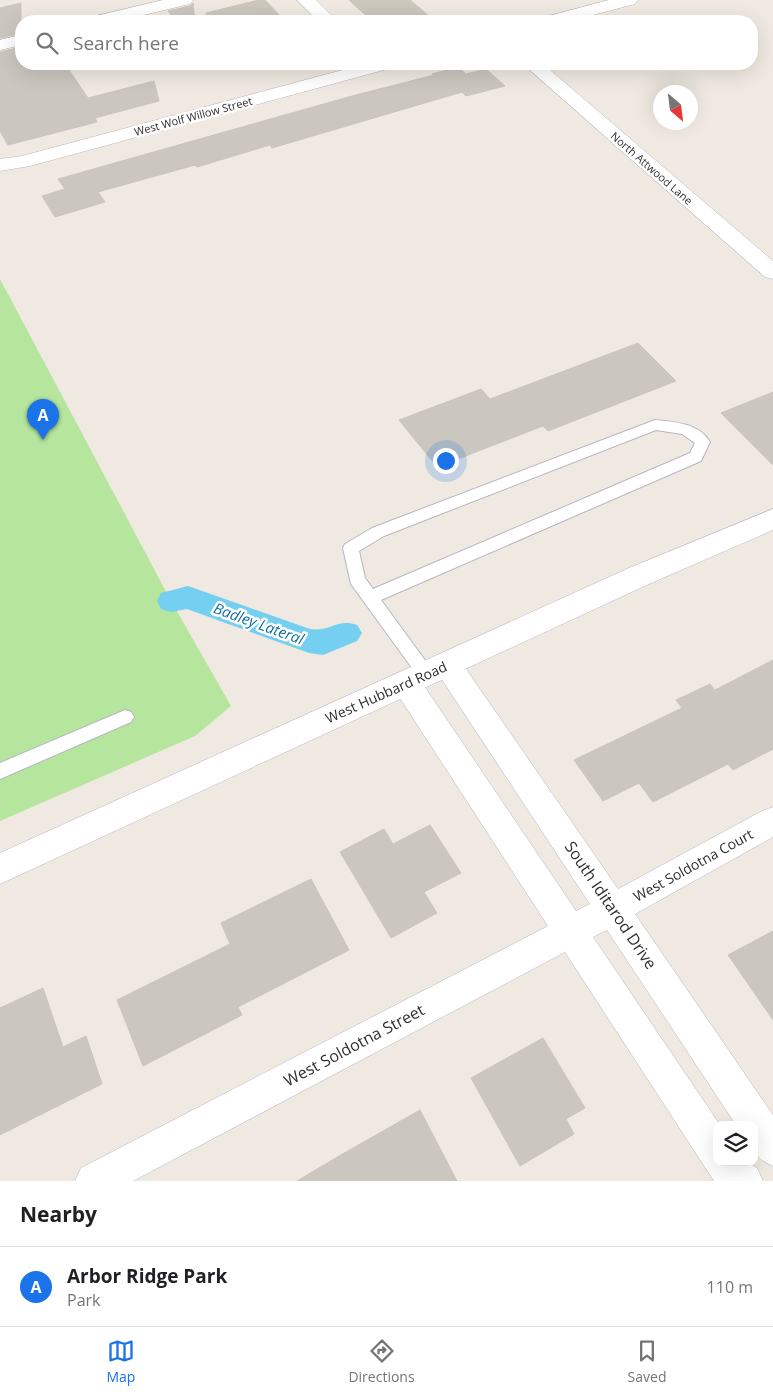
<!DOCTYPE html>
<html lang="en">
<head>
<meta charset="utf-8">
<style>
  :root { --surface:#fff; --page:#f2f2f2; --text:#202124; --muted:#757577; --line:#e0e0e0; --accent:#1a73e8 }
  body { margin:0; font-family:"Open Sans",sans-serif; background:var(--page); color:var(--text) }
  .controls { position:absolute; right:15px; bottom:15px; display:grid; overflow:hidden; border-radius:10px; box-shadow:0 5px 20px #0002 }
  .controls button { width:45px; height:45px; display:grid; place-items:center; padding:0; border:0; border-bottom:1px solid var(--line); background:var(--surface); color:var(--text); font:25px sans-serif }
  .compass { position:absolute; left:653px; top:85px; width:45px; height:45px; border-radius:50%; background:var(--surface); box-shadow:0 5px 20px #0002; rotate:152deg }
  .you { position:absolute; left:445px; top:460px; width:18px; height:18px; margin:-12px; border:4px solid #fff; border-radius:50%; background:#1a73e8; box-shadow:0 0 0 8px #1a73e833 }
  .badge { display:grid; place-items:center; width:32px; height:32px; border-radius:50%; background:var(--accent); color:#fff; font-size:16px; font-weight:700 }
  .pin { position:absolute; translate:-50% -41px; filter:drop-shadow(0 1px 2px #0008) }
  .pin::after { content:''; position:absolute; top:26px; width:18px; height:15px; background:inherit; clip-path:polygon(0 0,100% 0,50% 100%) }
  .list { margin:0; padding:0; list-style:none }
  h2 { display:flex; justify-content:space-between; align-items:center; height:65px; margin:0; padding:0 20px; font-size:21px }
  h2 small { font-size:16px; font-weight:400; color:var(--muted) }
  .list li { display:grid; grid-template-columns:32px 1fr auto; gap:15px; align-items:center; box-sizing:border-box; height:80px; padding:0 20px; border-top:1px solid var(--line) }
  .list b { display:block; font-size:19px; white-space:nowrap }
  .list p { margin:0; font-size:16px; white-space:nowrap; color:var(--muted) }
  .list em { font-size:16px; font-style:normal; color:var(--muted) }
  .icon { flex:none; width:28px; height:28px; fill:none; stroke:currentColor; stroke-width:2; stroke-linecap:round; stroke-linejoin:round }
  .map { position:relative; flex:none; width:773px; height:1181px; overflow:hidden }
  .search { position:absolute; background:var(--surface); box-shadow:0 5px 20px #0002; left:15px; right:15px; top:15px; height:55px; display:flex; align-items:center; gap:12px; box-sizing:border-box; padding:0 18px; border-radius:20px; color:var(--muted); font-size:19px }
  .sheet { height:145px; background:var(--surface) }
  nav { display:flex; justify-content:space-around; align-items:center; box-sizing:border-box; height:70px; border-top:1px solid var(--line); background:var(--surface); font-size:14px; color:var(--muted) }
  nav a { display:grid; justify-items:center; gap:2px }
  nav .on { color:var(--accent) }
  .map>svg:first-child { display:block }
</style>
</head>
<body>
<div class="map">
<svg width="773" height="1181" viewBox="0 0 773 1181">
  <rect width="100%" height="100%" fill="#efe9e1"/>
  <path fill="#b6e59e" d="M0,279l171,322 60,105 -36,30 -195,85z"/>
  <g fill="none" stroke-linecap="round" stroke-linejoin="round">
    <path fill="#75cff0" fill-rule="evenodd" d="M188,586l122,43c21,3 27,-11 47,-4l5,8 -5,8 -34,14 -14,-2 -122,-44 -16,3 -10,-3 -4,-8 4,-8z"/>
  </g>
  <path fill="#cbc7bf" stroke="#cbc5ba" d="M259,0h6l20,21h-78l-1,-8z
    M349,0h61l25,21h-63z
    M21,3v30l-21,5v-30z
    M193,3l2,18h-18l-9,-10 22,-5z
    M21,47v17h44l23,34 66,-17 5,20 -64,17 2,4 -89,23 -8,-14v-79z
    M458,67l8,7 20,-5 19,17 -39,10 -4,-4 -190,56 -2,-3 -73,22 -2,-2 -97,27 7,10 -50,15 -13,-21 23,-7 -7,-10 294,-83 82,-21 -2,-1z
    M638,343l38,38 -128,50 -5,-5 -106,41 -38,-47 82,-31 9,10z
    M773,392v73l-52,-52z
    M773,660v89l-40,21 -5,-6 -75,38 -14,-19 -36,18 -29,-41 108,-52 -6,-8 34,-16 5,6z
    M430,825l31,48 -37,19 13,21 -46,25 -51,-86 44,-23 9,15z
    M311,879l38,71 -111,57 4,8 -99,51 -26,-66 113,-56 -9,-21z
    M773,931v89l-45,-65z
    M43,988l20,59 23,-11 16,48 -102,51v-127z
    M543,1038l42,70 -19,11 8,15 -54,32 -49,-88z
    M420,1110l37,71h-160l42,-25z"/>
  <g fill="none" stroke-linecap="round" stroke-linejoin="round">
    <defs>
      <path id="lane" d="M655,420c20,2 44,3 55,22l-9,19 -320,139 54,74 -3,5 -6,2 -6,-2 -69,-95 -8,-36 2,-4 27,-16zM656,430l26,4 13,9 -5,10 -317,136 -8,-11 -6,-27 25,-15z
        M125,710l6,2 3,5 -3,5 -131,57v-16z"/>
      <path id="street" d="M163,0h30l-3,4 -72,17h-29l3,-4z
        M297,0h19l21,21h-19z
        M609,0h29l-3,4 -65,17h-28l3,-4z
        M21,35v10l-21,5v-10z
        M365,64h29l-3,4 -361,98 -30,5v-12l22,-3z
        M523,64h20l230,197v18l-8,-2z
        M447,652l10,4 161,233 144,-78 11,-4v30l-138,77 138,201v51c-23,-10 -19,-19 -19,-41h-18l-129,-195 -14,7 127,188h-3v37h30l10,6 6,13h-49l-149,-229 -432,229h-58l6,-13 467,-242 -152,-234 -5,-9 5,-9 10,-3 10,3 160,237 14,-7 -153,-232 -4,-8 4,-8z"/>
      <path id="secondary" d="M773,509v21l-124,54 -649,300v-31l629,-285z"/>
    </defs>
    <use href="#lane" stroke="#b4b7c1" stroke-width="2"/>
    <use href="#street" stroke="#b4b7c1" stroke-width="1"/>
    <use href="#secondary" stroke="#b4b7c1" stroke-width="1"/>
    <use href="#lane" fill="#fff" fill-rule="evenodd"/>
    <use href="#street" fill="#fff" fill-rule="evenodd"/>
    <use href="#secondary" fill="#fff" fill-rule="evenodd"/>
  </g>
  <g text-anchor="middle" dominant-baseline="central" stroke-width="5" stroke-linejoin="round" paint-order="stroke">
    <g font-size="11" fill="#2e2e2e" stroke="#fff">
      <text transform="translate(193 116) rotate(-15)">West Wolf Willow Street</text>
      <text transform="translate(652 168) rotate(41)">North Attwood Lane</text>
    </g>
    <g font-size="14" fill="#2e2e2e" stroke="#fff">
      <text transform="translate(386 692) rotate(-24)">West Hubbard Road</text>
      <text transform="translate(693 865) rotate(-29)">West Soldotna Court</text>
    </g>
    <g font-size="15" font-style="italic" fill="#0d6fa3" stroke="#fff">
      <text transform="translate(259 623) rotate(20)">Badley Lateral</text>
    </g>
    <g font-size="16" fill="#2e2e2e" stroke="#fff">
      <text transform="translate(611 905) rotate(56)">South Iditarod Drive</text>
      <text transform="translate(354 1045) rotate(-28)">West Soldotna Street</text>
    </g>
  </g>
</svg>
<div class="controls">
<button><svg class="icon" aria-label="layers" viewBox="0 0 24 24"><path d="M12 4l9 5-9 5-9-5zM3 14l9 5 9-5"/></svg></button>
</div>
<svg class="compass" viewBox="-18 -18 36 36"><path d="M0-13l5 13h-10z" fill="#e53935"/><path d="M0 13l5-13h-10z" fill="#757577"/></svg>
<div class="you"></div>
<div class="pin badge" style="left:43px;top:440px">A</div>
<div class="search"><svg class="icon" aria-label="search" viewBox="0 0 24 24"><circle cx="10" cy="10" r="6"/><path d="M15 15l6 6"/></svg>Search here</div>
</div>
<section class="sheet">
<h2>Nearby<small></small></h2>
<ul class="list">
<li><span class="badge">A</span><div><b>Arbor Ridge Park</b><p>Park</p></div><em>110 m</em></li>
</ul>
</section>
<nav>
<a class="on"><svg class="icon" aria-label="map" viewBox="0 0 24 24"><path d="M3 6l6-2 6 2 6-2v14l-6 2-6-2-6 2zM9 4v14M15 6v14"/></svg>Map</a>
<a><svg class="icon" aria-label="directions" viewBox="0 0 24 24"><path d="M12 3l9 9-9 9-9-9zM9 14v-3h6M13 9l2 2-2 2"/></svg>Directions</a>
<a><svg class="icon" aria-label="saved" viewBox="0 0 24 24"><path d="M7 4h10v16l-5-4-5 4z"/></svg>Saved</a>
</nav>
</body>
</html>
